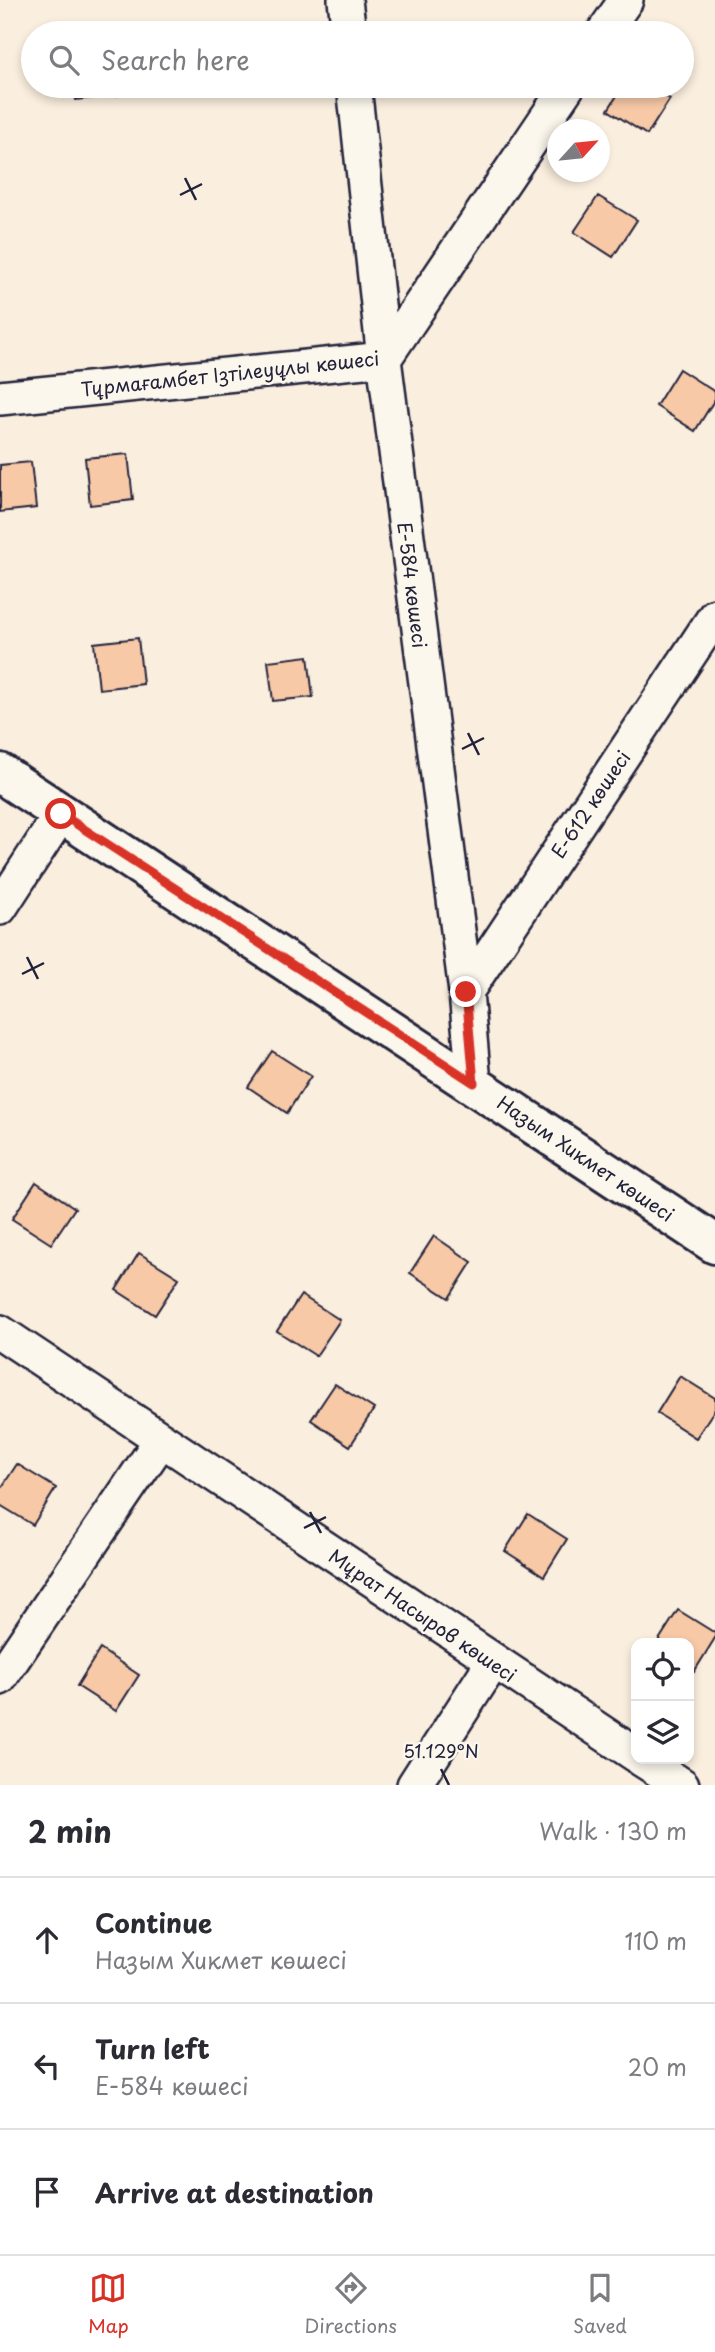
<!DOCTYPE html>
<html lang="en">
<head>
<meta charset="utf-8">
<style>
  :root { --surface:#fff; --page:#f2f2f3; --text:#2b2b33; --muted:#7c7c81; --line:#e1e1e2; --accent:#d93025 }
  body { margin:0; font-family:"Playpen Sans",sans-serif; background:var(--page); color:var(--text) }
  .controls { position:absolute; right:21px; bottom:21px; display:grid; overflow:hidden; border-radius:14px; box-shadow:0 4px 10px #0003 }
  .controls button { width:63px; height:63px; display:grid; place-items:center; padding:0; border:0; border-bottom:2px solid var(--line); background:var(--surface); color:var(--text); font:35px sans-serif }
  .compass { position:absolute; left:547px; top:119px; width:63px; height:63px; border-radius:50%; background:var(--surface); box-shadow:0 4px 10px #0003; rotate:63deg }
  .stop { position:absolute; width:21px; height:21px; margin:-16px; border:5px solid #d93025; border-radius:50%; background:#fff }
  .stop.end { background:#d93025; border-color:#fff; box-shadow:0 2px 7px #0008 }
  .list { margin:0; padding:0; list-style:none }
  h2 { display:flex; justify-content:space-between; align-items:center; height:91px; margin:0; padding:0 28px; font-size:30px }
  h2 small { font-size:23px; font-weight:400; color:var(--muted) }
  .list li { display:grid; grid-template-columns:46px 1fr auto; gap:21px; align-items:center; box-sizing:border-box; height:126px; padding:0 28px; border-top:2px solid var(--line) }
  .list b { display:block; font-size:26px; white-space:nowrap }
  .list p { margin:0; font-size:23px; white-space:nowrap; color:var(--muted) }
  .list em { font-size:23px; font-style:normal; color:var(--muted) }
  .icon { flex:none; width:38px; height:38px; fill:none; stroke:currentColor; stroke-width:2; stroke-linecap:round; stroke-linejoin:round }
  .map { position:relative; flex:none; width:715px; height:1785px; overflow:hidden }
  .search { position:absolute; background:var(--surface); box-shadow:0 4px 10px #0003; left:21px; right:21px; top:21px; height:77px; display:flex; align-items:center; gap:18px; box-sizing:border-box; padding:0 24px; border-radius:38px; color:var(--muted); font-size:26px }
  .sheet { height:469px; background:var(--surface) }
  nav { display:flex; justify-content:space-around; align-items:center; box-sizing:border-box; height:98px; border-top:2px solid var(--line); background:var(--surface); font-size:19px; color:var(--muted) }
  nav a { display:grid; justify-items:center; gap:4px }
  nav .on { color:var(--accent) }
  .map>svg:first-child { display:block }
</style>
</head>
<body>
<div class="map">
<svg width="715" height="1785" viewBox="0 0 715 1785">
  <rect width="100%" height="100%" fill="#faeede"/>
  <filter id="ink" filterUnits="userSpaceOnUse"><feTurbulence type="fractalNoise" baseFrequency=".0143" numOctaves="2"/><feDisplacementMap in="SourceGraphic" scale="14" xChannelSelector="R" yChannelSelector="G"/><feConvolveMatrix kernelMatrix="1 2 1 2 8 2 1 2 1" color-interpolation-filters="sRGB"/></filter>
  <g filter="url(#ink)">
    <path fill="#f8c9a7" stroke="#22223b" stroke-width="2" d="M74,86h44l1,9 -43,5z
      M623,86h27l20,13 -23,36 -39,-25z
      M598,196l39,24 -24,37 -39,-25z
      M679,369l36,23v7l-20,32 -39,-25z
      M128,454l5,46 -43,5 -5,-47z
      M31,462l5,46 -36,4v-47z
      M138,638l5,46 -44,5 -5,-46z
      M308,656l5,41 -40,4 -5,-40z
      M272,1051l39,25 -24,37 -39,-26z
      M36,1182l39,26 -24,36 -39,-25z
      M434,1236l38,26 -23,36 -39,-25z
      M139,1253l40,25 -24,37 -39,-25z
      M301,1295l39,25 -24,36 -39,-25z
      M680,1376l35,22v11l-19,29 -39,-25z
      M335,1384l39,25 -24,37 -39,-26z
      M17,1464l39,24 -23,37 -33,-20v-15z
      M528,1514l39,25 -23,37 -39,-25z
      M678,1610l37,23v5l-21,34 -5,-4v-25h-32z
      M100,1649l39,26 -23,36 -39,-25z"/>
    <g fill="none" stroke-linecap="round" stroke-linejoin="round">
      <defs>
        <path id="street" d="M345,0l4,33
          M603,33l23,-33
          M354,86l30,273 82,633 8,91
          M0,398l384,-39 184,-273
          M0,908l61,-94
          M466,992l249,-376
          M0,1332l636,423
          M0,1678l161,-238
          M641,1759l41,26
          M414,1785l79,-123"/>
        <path id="secondary" d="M0,773l715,471"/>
      </defs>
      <use href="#street" stroke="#22223b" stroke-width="38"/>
      <use href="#secondary" stroke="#22223b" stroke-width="44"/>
      <use href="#street" stroke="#fbf7ec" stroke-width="33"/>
      <use href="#secondary" stroke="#fbf7ec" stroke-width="38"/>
    </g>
  </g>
  <g fill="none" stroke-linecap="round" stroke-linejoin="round" filter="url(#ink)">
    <path stroke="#d93025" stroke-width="9" d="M61,814l413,269 -8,-91"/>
  </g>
  <path fill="none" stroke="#22223b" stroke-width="2.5" d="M185,178l11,22M180,195l22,-11M468,733l11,22M462,749l22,-11M27,957l11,22M22,974l22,-11M310,1512l11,21M304,1528l22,-11M441,1769l8,16"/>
  <g text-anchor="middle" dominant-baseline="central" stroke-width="5" stroke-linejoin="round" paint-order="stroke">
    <g font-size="19" fill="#22223b" stroke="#fbf7ec">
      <text transform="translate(230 373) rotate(-6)">Тұрмағамбет Ізтілеуұлы көшесі</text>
      <text transform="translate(413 585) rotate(83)">Е-584 көшесі</text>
      <text transform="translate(590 804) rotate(-56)">Е-612 көшесі</text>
      <text transform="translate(586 1158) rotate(34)">Назым Хикмет көшесі</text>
      <text transform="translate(423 1615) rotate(34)">Мұрат Насыров көшесі</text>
    </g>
  </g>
  <g font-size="18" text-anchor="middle" fill="#22223b" stroke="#fbf7ec" stroke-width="5" stroke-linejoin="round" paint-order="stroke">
    <text x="441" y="1758">51.129°N</text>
  </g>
</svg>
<div class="controls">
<button><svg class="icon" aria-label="locate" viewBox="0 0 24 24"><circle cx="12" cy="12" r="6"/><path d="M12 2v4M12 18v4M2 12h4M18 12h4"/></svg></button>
<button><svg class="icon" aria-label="layers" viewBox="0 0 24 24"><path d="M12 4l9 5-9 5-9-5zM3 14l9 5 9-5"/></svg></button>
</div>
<svg class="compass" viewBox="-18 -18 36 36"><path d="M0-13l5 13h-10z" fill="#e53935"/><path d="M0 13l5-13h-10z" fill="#7c7c81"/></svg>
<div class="stop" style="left:61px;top:814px"></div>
<div class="stop end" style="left:466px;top:992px"></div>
<div class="search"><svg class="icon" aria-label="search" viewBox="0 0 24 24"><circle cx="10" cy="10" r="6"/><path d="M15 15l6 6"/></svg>Search here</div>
</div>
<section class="sheet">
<h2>2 min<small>Walk · 130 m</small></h2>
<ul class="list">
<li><svg class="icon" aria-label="ahead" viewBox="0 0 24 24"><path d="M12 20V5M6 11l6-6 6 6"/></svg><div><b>Continue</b><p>Назым Хикмет көшесі</p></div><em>110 m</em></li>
<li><svg class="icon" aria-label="left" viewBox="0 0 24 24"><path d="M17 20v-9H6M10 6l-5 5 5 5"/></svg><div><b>Turn left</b><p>Е-584 көшесі</p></div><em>20 m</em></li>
<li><svg class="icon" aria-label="arrive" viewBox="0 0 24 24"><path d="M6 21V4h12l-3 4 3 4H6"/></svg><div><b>Arrive at destination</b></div></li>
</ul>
</section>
<nav>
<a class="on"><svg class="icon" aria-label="map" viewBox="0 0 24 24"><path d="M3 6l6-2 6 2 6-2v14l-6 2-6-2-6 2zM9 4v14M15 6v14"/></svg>Map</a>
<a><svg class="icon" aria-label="directions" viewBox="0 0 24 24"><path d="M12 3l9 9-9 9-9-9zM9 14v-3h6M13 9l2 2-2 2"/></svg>Directions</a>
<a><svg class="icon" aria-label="saved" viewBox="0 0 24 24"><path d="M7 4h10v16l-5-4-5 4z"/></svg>Saved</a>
</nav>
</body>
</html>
